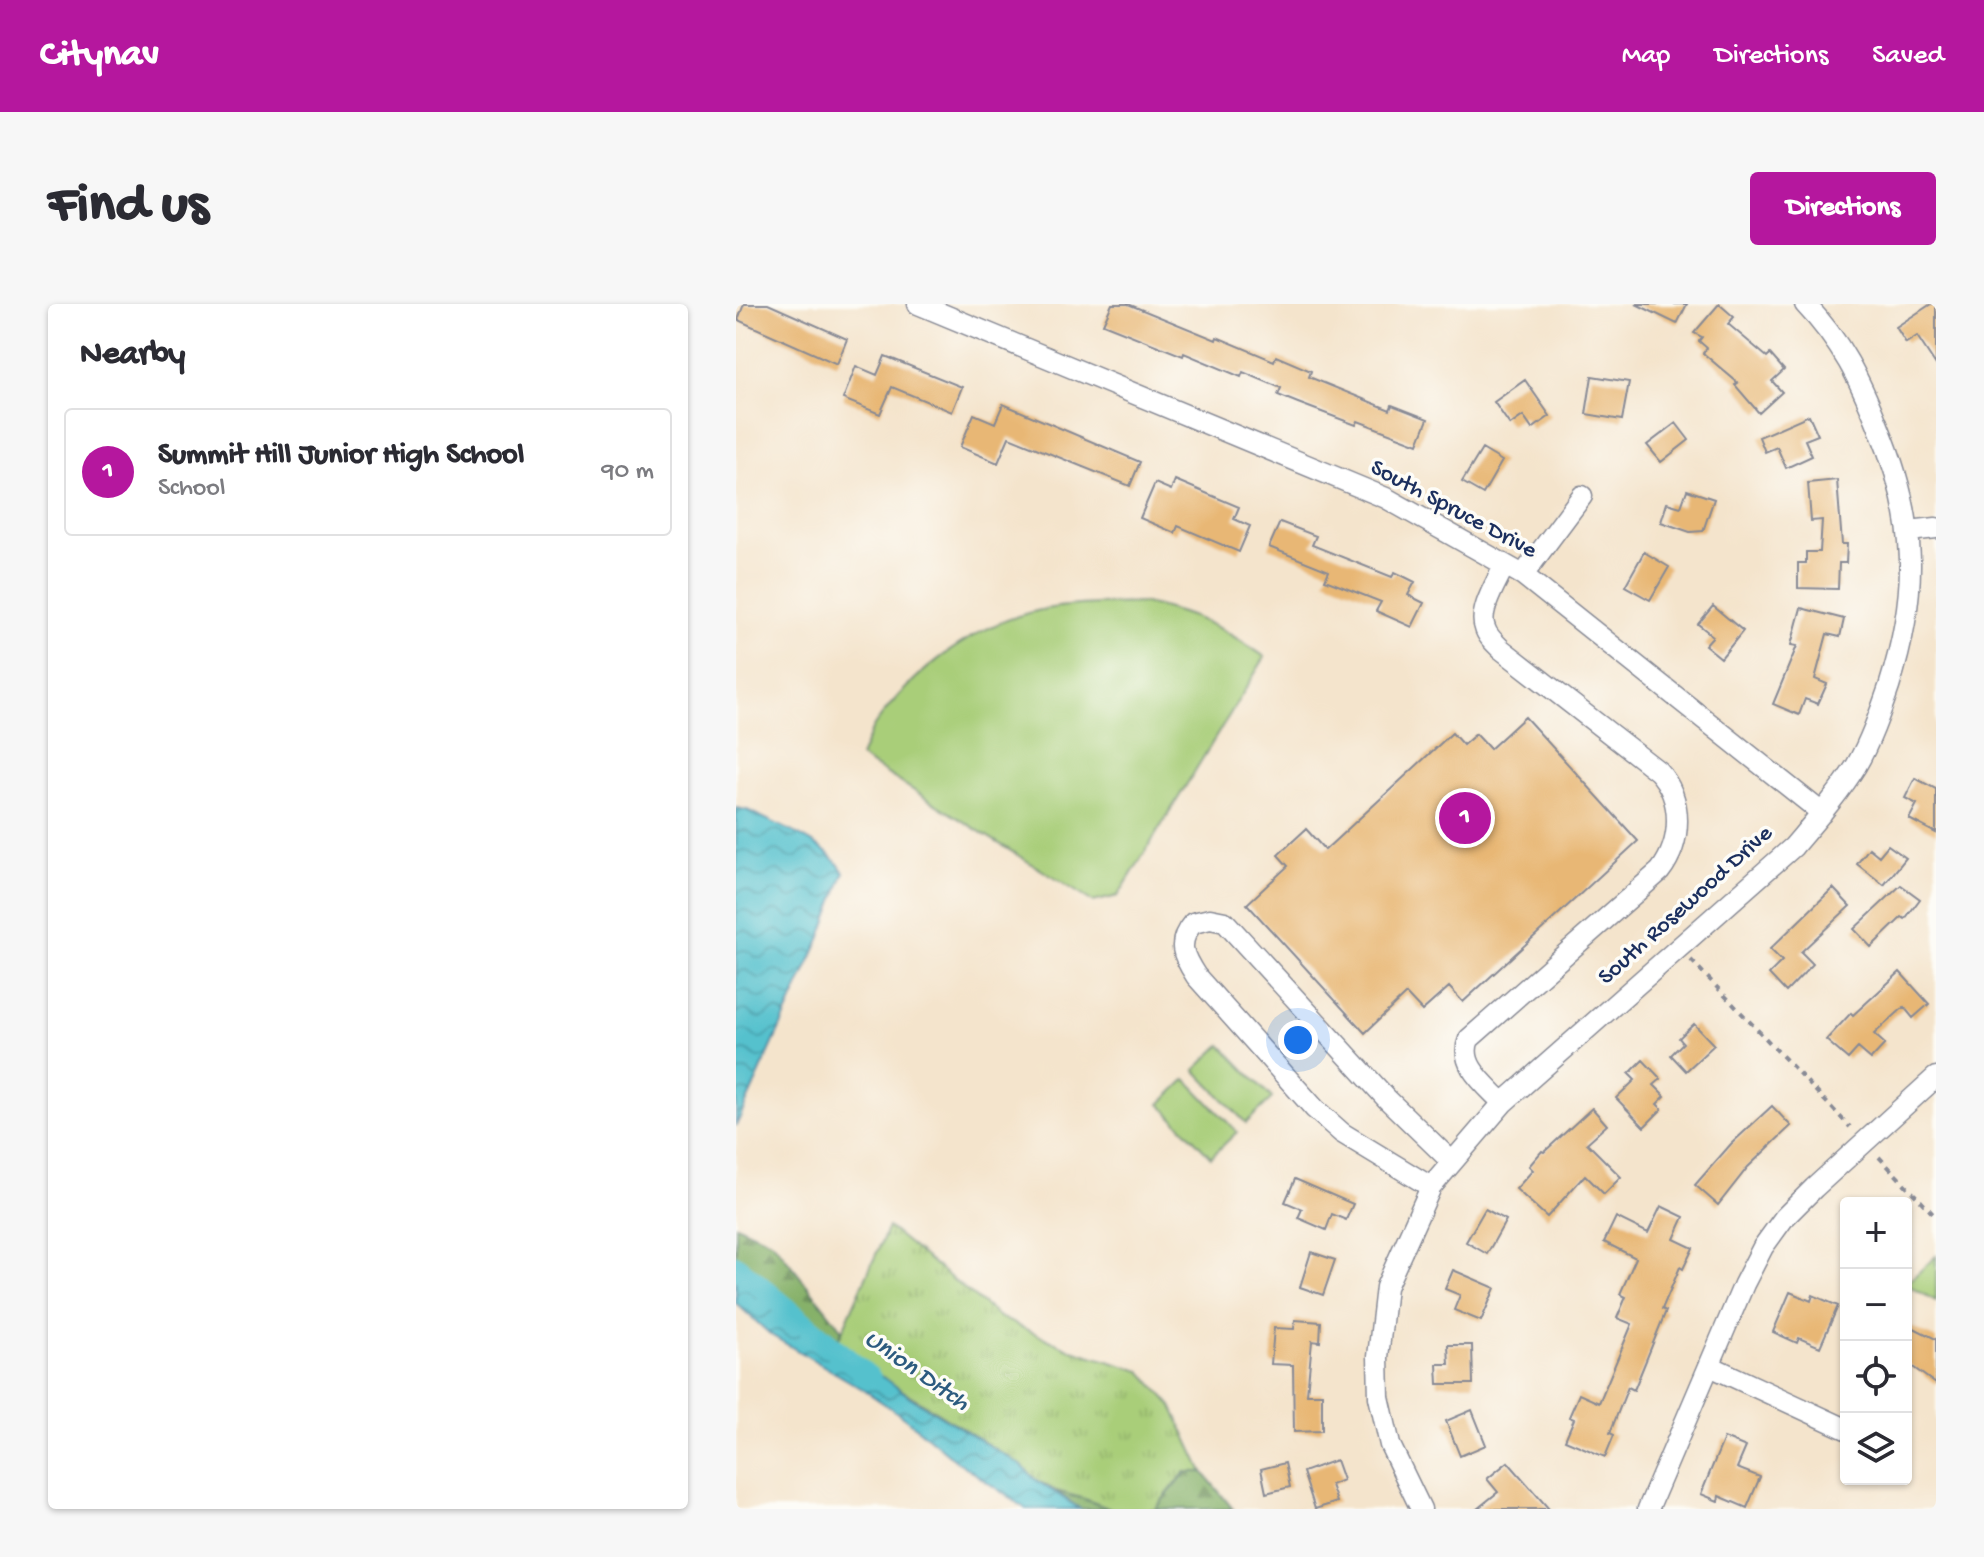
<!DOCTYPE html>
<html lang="en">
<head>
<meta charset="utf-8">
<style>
  :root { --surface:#fff; --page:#f7f7f7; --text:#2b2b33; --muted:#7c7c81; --line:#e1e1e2; --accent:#b5179e }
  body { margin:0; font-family:"Gochi Hand",sans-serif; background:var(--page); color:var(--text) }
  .controls { position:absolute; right:24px; bottom:24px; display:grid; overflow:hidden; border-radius:8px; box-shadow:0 2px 6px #0004 }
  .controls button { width:72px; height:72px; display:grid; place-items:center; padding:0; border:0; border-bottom:2px solid var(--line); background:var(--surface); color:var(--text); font:40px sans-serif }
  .you { position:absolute; left:562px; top:736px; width:28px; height:28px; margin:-20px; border:6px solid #fff; border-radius:50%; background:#1a73e8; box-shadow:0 0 0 12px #1a73e833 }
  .badge { display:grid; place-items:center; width:52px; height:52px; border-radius:50%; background:var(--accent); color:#fff; font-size:26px; font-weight:700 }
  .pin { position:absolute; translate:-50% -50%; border:4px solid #fff; box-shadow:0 2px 8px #0006 }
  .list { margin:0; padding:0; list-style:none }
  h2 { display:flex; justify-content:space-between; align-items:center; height:104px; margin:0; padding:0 32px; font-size:34px }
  h2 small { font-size:26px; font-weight:400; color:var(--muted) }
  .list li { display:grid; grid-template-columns:52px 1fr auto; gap:24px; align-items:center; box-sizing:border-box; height:128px; margin:0 16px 16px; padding:0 16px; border:2px solid var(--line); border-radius:8px }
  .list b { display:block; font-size:30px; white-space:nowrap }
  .list p { margin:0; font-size:26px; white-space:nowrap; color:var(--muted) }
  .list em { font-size:26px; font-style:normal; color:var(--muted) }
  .icon { flex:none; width:44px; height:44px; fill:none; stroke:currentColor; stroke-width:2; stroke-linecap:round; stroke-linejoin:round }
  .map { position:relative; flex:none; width:1200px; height:1205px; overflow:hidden; border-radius:8px }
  header { display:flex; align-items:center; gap:48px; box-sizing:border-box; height:112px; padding:0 40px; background:var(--accent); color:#fff }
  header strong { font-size:38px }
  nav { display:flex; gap:44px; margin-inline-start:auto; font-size:28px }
  .intro { display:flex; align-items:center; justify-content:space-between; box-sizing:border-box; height:192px; padding:0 48px }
  h1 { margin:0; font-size:56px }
  .button { padding:20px 36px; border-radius:8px; background:var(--accent); color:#fff; font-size:28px; font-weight:700 }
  main { display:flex; gap:48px; padding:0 48px }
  aside { flex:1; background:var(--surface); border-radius:8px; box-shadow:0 2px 6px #0004 }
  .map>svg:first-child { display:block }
</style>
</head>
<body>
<header>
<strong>Citynav</strong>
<nav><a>Map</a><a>Directions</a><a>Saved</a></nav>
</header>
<div class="intro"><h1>Find us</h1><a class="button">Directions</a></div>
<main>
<aside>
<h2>Nearby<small></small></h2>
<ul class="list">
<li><span class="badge">1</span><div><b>Summit Hill Junior High School</b><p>School</p></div><em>90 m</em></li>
</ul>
</aside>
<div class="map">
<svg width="1200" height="1205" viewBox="0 0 1200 1205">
  <defs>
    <pattern id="grass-tufts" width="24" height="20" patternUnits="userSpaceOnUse" patternTransform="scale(2)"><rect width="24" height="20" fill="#a9ce79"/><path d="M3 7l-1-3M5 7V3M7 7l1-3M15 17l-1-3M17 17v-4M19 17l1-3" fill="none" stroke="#91b16b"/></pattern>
    <pattern id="forest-firs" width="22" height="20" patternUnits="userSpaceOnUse" patternTransform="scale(2)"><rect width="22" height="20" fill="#86b169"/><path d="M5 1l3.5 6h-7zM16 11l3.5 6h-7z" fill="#6d905a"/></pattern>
    <pattern id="water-waves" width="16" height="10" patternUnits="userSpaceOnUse" patternTransform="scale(2)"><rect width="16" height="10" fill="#55c1cd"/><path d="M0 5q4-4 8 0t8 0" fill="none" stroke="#469daa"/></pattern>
  </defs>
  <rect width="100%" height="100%" fill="#fdfcf7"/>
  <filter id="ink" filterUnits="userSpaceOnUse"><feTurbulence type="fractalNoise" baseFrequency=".0125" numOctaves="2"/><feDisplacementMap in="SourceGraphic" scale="16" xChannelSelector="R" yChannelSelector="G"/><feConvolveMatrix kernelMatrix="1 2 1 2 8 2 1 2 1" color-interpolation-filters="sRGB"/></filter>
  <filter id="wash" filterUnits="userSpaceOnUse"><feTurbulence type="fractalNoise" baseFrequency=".006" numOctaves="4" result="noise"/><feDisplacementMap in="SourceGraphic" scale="32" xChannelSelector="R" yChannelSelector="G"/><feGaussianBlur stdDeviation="1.8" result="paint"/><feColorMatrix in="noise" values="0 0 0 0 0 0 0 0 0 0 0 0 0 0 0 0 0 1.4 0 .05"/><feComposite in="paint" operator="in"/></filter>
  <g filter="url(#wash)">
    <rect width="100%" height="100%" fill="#f4e4cc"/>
    <path fill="url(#grass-tufts)" stroke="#627e6c" stroke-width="2" d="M152,923l111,90 70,32 72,22 31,35 31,66h-18l-30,37h-45l-26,-10 -28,-8 -20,-11 -15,-15c-62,-37 -122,-81 -188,-113z"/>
    <path fill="url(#forest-firs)" stroke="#507064" stroke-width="2" d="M0,921l37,17 69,88 -9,22 -33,-21 -64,-55z
      M450,1168h17l30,37h-78z
      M320,1187l28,8 26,10h-30z"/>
    <path fill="#a9ce79" stroke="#627e6c" stroke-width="2" d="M409,299c52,12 77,24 120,54l-147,239 -25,6 -233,-145c5,-11 9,-24 16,-34 38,-52 100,-100 165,-113 33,-7 70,-6 104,-7z
      M485,741l51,53 -26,25 -51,-53z
      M450,775l51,53 -26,25 -51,-53z
      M1200,952v45l-30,-17z"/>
    <path fill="url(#water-waves)" stroke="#387896" stroke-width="2" d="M0,504l11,2c29,15 82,33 97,63l-23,64 -85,189z
      M0,972l31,28 58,45 60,29 25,19 111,68 15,15 44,29h-54l-72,-50 -49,-41 -44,-30 -90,-53 -35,-32z"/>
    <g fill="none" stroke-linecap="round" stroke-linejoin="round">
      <path stroke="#55c1cd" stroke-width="22" d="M0,962l134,112"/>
    </g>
    <g id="blocks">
      <path fill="#e8b775" d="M8,0h24l79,35 -10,25 -99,-44z
        M376,0h16l88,36 1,-3 57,24 2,-5 35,15 -2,6 81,33 2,-5 36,14 -10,25 -60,-23 -2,4 -58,-22 -20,-8 3,-7 -38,-16 -2,5 -57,-24 -1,3 -80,-32z
        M900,0h51l-10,20z
        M983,0l15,13 -6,7 39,33 3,-3 14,16 -12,11 10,11 -23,21 -24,-28 3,-2 -35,-30 4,-5 -8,-7 3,-4 -8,-4z
        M1195,0h5v61l-19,-29 -11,7 -10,-16z
        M149,52l77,31 -10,25 -60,-25 -12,27 -37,-15 13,-33 21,9z
        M856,72l37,6 -7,38 -36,-6z
        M789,76l25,36 -18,13 -9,-13 -13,9 -16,-23z
        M267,100l137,58 -10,24 -121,-49 -11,26 -38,-16 14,-33 21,9z
        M1073,111l9,20 -13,5 7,16 -26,12 -9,-21 -12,5 -6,-15z
        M940,119l13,17 -28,22 -14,-17z
        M746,145l20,12 -19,33 -21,-12z
        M439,176l64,27 -5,12 16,7 -11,26 -61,-26 -3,7 -35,-15 15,-35 16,7z
        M1101,176l5,64h5l-1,19h-7l-1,26 -40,-1v-25h8v-11h14l2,-32 -11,1 -3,-38z
        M951,186l27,9 -11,32 -13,1 -29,-10 6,-19 14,4z
        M544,218l36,14 -4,9 80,32 3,-5 20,10 -7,13 16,8 -12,24 -36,-16 5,-9 -56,-22 4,-9 -60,-24z
        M908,248l25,15 -19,33 -25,-14z
        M977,302l30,25 -22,27 -16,-13 8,-9 -15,-12z
        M1065,304l43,11 -4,18 -13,-3 -12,45 12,5 -9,20 -13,-5 -6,16 -26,-11 24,-58 -6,-1z
        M789,413l113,124 -175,161 -14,-15 -27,24 -16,-17 -41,39 -118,-129 41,-38 -10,-11 28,-26 19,21 127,-117 11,12 13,-11 14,15z
        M1179,474l21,11v44l-27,-14 8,-15 -12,-6z
        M1152,541l18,13 -22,27 -27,-21 12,-16 10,8z
        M1165,581l19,14 -15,20 -3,-2 -31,30 -17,-18z
        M1097,584l17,18 -49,46 12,12 -27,28 -17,-18 13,-13 -12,-12z
        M1164,668l29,32 -16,14 -9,-11 -30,27 11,10 -14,15 -13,-11 -10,11 -22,-19 25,-27 2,2z
        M958,720l20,21 -28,26 -15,-16 12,-12 -4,-5z
        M907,756l18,19 -7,6 11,11 -8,8 5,5 -18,18 -28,-29 19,-18 -6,-6z
        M1036,802l19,20 -43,41 -30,38 -23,-20 36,-41z
        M856,804l15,17 -20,18 34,34 -17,17 -19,-19 -38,42 -31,-28 17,-19 -4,-4 13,-15 2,1z
        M559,875l58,25 -7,16 -14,-6 -6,16 -28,-12 4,-9 -17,-7z
        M925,902l23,11 -10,22 19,9 -10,21 -3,-2 -18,42 4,2 -32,79 -6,-3 -18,46 4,2 -9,22 -40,-17 9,-21 -5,-2 10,-23 20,9 33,-79 -15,-6 9,-21 -6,-3 16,-36 -32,-16 12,-25 32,16z
        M749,905l21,11 -19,34 -21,-12z
        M575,948l24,8 -12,35 -23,-8z
        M717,966l42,18 -14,33 -27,-11 6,-15 -15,-6z
        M1054,988l21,9 2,-6 25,11 -18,41 -21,-9 -2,5 -24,-11z
        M559,1016l26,2 -1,20 -8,-1 -5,53h15v37l-28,1 -1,-67 -22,-1 3,-36 20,1z
        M1170,1020l30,15v45l-30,-22z
        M712,1041h24l1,39h-35l-1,-20h12z
        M736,1106l14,35 -26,11 -14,-35z
        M988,1134l22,9 -9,21 23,9 -13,31 -28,-12 -1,5 -17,-7z
        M600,1156l7,20 -12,5 6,17 -22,7 -12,-37z
        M772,1158l41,47h-72l21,-17 -11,-13z
        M549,1159l5,24 -24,6 -5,-24z"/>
    </g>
  </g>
  <g filter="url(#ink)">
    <use href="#blocks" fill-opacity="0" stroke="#888a95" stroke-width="2"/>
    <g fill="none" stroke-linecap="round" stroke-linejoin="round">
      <defs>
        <path id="minor" d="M182,0l468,194 137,77 299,238
          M1173,227l27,-3
          M787,271l59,-79
          M767,799c-17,-18 -45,-38 -34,-64l191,-168c22,-29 24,-72 -2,-100l-157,-122c-6,-6 -14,-13 -16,-21 -7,-17 12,-46 19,-62
          M695,883l-89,-54 -27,-24 -119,-133c-13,-20 -20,-33 -3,-53l17,-4 15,3 162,177 65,63
          M974,1062l136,63
          M685,1205l-31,-64 -11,-48 -1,-40 8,-70 45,-100 72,-84 290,-256c22,-26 45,-52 63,-81 14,-24 24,-53 33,-79 30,-96 29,-165 -10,-259 -20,-50 -37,-85 -74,-124
          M912,1205l96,-225 19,-37 21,-29 30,-30 122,-111"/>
      </defs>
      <use href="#minor" stroke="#888a95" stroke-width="23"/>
      <path stroke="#888a95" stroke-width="4" stroke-dasharray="6 6" stroke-linecap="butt" d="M955,656l159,167
        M1143,853l57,60"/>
      <use href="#minor" stroke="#fff" stroke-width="20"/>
    </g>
  </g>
  <g text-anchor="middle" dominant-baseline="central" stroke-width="7" stroke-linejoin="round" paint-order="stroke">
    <g font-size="24" fill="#1b2f5e" stroke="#fdfcf7">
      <text transform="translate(717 206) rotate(28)">South Spruce Drive</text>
      <text transform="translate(950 602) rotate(-42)">South Rosewood Drive</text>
    </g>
    <g font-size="26" font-style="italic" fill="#2c5b7f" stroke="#fdfcf7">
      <text transform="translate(180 1068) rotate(35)">Union Ditch</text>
    </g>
  </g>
</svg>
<div class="controls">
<button>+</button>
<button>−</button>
<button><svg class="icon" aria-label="locate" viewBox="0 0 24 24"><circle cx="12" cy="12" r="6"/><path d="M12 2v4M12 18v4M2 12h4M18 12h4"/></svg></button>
<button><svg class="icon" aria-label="layers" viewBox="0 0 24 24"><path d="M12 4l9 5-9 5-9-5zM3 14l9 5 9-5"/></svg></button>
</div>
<div class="you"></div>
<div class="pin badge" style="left:729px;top:514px">1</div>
</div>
</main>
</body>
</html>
